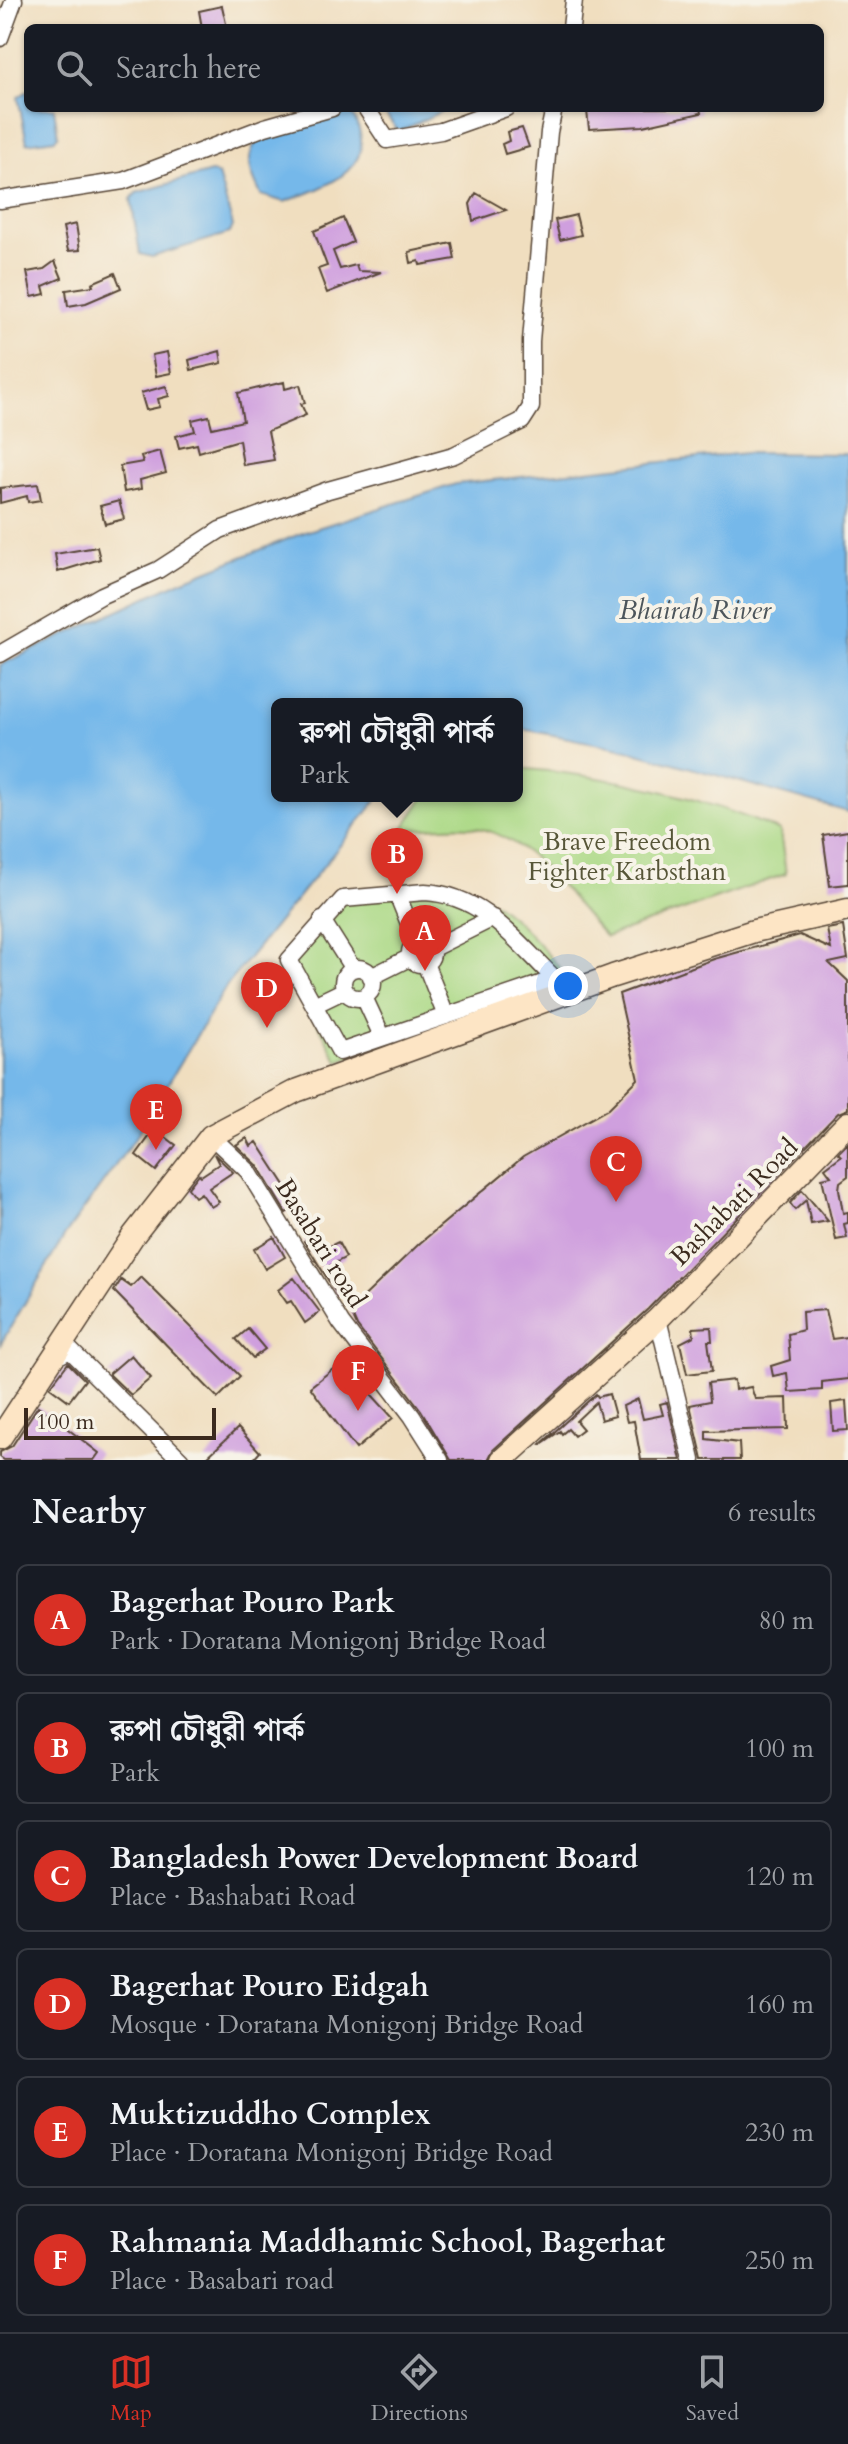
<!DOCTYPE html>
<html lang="en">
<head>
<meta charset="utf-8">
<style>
  :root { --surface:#171b24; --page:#20242c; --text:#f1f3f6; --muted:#9ea1a6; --line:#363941; --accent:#d93025 }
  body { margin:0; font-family:Cardo,"Noto Serif Bengali",serif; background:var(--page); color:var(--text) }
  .scale { position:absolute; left:24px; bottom:20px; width:192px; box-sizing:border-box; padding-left:8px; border:4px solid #3b2a1e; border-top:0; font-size:22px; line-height:28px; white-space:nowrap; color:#3b2a1e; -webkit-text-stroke:6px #f7f3e8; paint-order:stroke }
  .you { position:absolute; left:568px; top:986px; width:28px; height:28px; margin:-20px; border:6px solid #fff; border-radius:50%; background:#1a73e8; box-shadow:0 0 0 12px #1a73e833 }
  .badge { display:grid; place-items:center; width:52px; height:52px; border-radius:50%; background:var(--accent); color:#fff; font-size:26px; font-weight:700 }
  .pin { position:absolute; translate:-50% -66px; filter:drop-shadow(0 2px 4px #0008) }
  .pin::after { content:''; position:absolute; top:42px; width:28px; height:24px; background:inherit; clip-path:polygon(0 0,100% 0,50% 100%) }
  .popup { position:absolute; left:271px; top:698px; width:252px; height:104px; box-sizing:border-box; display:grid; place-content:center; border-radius:12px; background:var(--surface); filter:drop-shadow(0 2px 6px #0005); font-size:26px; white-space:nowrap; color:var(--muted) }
  .popup b { font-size:30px; color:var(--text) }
  .popup::after { content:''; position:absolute; left:50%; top:100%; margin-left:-16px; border:16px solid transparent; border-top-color:var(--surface) }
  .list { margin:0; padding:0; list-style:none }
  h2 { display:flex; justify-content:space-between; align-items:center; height:104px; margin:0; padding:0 32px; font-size:34px }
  h2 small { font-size:26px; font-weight:400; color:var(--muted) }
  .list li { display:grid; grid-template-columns:52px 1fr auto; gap:24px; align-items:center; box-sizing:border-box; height:112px; margin:0 16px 16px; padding:0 16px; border:2px solid var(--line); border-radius:12px }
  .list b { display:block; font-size:30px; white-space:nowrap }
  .list p { margin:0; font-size:26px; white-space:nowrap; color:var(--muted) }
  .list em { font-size:26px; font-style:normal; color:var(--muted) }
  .icon { flex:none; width:44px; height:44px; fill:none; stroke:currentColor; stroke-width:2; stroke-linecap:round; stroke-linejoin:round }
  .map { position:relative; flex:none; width:848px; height:1460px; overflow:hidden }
  .search { position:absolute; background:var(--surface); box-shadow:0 2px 6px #0004; left:24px; right:24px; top:24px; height:88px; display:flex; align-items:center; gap:20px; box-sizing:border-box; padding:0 28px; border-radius:12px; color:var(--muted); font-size:30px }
  .sheet { height:872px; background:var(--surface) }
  nav { display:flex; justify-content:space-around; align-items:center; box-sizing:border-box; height:112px; border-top:2px solid var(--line); background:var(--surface); font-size:22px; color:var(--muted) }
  nav a { display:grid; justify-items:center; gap:4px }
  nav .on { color:var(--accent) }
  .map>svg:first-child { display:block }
</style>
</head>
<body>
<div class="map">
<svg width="848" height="1460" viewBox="0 0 848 1460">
  <rect width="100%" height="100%" fill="#f7f3e8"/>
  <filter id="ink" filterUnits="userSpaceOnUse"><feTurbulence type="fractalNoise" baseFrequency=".0125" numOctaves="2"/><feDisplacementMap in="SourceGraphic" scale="16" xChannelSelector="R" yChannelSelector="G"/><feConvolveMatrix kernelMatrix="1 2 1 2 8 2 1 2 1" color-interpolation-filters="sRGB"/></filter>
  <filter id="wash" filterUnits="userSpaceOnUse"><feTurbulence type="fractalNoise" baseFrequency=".006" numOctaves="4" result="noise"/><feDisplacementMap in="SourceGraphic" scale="32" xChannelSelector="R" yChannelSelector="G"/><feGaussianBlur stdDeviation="1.8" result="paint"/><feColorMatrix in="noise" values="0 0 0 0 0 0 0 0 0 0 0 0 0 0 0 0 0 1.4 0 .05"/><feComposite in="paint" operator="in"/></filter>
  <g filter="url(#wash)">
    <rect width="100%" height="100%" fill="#f0debf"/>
    <path fill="#acd986" stroke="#748252" stroke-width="2" d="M517,768c89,7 181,27 263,63l6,43 -180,63c-39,-40 -75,-103 -136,-110 -22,-2 -46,2 -68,3l23,-34h92z
      M453,884c51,13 85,58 116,96l-231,81 -54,-100 64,-71z"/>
    <path fill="#74b8ea" stroke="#587184" stroke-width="2" d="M28,91v17h26l4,28 -3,3 -28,4 -9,-46z
      M381,108h67l-49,24z
      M349,110c39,56 -23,77 -65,92l-23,-7c-6,-13 -14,-28 -10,-42 8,-31 70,-42 98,-43z
      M211,172l7,3 15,51 -3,7 -78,24 -12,-3 -9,-55 5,-6z
      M746,453l102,1v358l-228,-64 -103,-20v-24h-240v92h103l-153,189 -89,149 -73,101 -65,110v-680l181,-84 124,-49 151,-48z"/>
    <g id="blocks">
      <path fill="#cf9fde" d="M222,6l5,22h-25l-3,-17z
        M621,108h79l1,5 -58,13 -54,3 -2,-18z
        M522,128l7,19 -24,7 -3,-10 7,-3 -2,-9z
        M476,193l30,17 -33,11 -3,-17z
        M576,215l5,20 -21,5 -5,-20z
        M343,218l10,24 -20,9 7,18 16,-4 2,6 23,1 -54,21 -9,-24 9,-3 -13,-35z
        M76,224l4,26 -12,1 -5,-24z
        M452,243l3,16 -35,6 -1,-4 -8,2 -2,-11z
        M55,261l7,17 -19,8 2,8 -13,3 -5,-25 17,-3z
        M115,273l6,15 -35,15 -18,3 -2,-16 27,-4 -1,-3z
        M220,351l2,12 -31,7 -2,-10z
        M167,352l4,21 -15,3 -4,-21z
        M284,382l1,7 15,-4 5,18 -4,1 5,11 -38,16 6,29 -31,5 -4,-25 -40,12 -2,-8 -18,4 -3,-12 19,-5 -3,-11 17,-4 3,12 31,-7 -5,-28z
        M166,386l3,10 -11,3 2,8 -14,3 -5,-17z
        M160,451l6,22 -26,7 1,9 -17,3 -4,-26 23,-4 -2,-6z
        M38,484l3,16 -13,2 -1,-6 -27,7v-15z
        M119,501l5,18 -19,5 -5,-18z
        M97,547l3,12 -42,13 -3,-18z
        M848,831v53l-18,2 -7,-51z
        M843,926l5,33 -19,4 19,18v128l-10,4 -190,196 -155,141 -5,10h-37l-30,-50 -64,-84 -7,-16 70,-67 103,-86 85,-48 30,-30 -19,-85 95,-35 86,-24 31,14 -4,-20z
        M155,1129l21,16 -20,26 -20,-16z
        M247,1138l4,8 6,-4 41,63 -12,8 -29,-48 -21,-20z
        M848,1143v33l-8,6 -1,7 4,24 5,-1v11l-4,1 3,14 -11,2 -14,-62 9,-2 -6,-8 16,-12 -3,-3z
        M214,1154l19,18 -24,16 10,14 -8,5 -10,-14 -6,4 -7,-9 11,-14 2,2 18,-12z
        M802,1190l2,2 24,29 -17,3 -5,-24 -11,10 -5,-7z
        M314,1235l8,15 16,-8 8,15 -18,10 16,26 -6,3 -34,-55z
        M274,1237l11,20 -20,12 -11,-20z
        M141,1277l99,99 -22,22 -104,-107 7,-11 10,7z
        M294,1278l26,34 -15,11 -14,-22 -4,2 -9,-13z
        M825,1310l7,29 16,-2v42l-26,3v8l-33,2 -2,-19 -14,3 -2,-10 19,-6 -2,-26 15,-4 -1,-18z
        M711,1327l1,14h-4l4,30 -25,3 -7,-31 14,-7 -1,-8z
        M248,1329l17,20 -12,9 -17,-19z
        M131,1355l20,23 -20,17 -22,-21z
        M342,1362l51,56 -37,31 -46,-62z
        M68,1363l17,17 -16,21 -19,-14z
        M734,1380l1,10 16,-3 4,12 32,-1 1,31 -82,2v8l33,4 1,17h-37l-13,-55 20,-4 -2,-18z
        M596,1394l2,3 11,-3 6,22 -14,4 -5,-18 -20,19 7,8 -9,7 -6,-7 -6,5 -2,-3 -20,14z
        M638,1399l5,20 20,-4 -3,-11 7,-2 14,58h-40l-7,-39 -7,1 -4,-16z
        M846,1401l2,29 -15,1 -2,-28z
        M38,1406l61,47 -5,7h-90l-4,-3v-5l12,-6z
        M238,1428l22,24 -7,8h-49z"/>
    </g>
  </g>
  <g filter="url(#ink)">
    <use href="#blocks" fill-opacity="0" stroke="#564536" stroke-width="2"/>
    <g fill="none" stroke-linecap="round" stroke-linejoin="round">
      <defs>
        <path id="street" d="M571,28l3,-28
          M0,38l14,-38
          M366,108l21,32 54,-9 65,-23
          M0,200l123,-19 142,-54 67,-19
          M0,654l102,-59 56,-25 62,-40 108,-40 126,-35 68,-34 9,-14v-66l18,-209 5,-24
          M425,892c58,3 91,49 130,87l-215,73 -51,-92 54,-61z
          M397,894l20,49
          M322,920l31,49
          M410 953a11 11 0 1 1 22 0a11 11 0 1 1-22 0Z
          M431,949l62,-31
          M425,963l21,53
          M343 983a15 15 0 1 1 30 0a15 15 0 1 1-30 0Z
          M371,977l40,-20
          M364,997l18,39
          M314,1005l31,-15
          M211,1136l37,35 93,152 71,93 28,44
          M658,1319l34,141
          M54,1358l16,-8 111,110"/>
        <path id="secondary" d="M0,1438l133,-202 78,-100 85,-45 317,-115 141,-45 94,-21
          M502,1460l156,-141 190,-196"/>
      </defs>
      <use href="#street" stroke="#564536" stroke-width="19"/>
      <use href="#secondary" stroke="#564536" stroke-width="25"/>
      <use href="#street" stroke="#fff" stroke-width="16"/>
      <use href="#secondary" stroke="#fde5c5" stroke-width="22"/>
    </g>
  </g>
  <g text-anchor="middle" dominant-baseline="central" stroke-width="8" stroke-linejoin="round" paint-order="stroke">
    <g font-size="26" fill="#575638" stroke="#f7f3e8">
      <text x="627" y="841">Brave Freedom<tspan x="627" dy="30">Fighter Karbsthan</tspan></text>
    </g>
    <g font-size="26" fill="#3b2a1e" stroke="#f7f3e8">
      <text transform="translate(734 1202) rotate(-45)">Bashabati Road</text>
      <text transform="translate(321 1243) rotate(58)">Basabari road</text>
    </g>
    <g font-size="28" font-style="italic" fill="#4c555b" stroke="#f7f3e8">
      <text x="695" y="610">Bhairab River</text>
    </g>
  </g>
</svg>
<div class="scale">100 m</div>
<div class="you"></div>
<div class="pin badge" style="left:425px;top:971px">A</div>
<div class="pin badge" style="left:397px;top:894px">B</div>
<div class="popup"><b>রুপা চৌধুরী পার্ক</b>Park</div>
<div class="pin badge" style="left:616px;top:1202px">C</div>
<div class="pin badge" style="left:267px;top:1028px">D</div>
<div class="pin badge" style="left:156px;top:1150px">E</div>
<div class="pin badge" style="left:358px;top:1411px">F</div>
<div class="search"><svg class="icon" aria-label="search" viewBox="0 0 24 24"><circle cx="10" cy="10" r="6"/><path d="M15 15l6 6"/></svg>Search here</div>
</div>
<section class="sheet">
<h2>Nearby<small>6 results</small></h2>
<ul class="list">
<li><span class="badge">A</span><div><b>Bagerhat Pouro Park</b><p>Park · Doratana Monigonj Bridge Road</p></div><em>80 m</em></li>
<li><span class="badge">B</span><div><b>রুপা চৌধুরী পার্ক</b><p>Park</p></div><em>100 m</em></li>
<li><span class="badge">C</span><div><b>Bangladesh Power Development Board</b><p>Place · Bashabati Road</p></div><em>120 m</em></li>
<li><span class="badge">D</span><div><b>Bagerhat Pouro Eidgah</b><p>Mosque · Doratana Monigonj Bridge Road</p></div><em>160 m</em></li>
<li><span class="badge">E</span><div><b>Muktizuddho Complex</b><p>Place · Doratana Monigonj Bridge Road</p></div><em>230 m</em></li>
<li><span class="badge">F</span><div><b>Rahmania Maddhamic School, Bagerhat</b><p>Place · Basabari road</p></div><em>250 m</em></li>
</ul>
</section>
<nav>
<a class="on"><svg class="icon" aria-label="map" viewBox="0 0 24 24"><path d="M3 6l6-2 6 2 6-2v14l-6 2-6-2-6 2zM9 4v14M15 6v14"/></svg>Map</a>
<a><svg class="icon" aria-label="directions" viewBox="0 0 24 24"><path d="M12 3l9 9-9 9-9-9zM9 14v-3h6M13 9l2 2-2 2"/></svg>Directions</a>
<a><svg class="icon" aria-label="saved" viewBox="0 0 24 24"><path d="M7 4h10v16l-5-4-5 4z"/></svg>Saved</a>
</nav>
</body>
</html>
